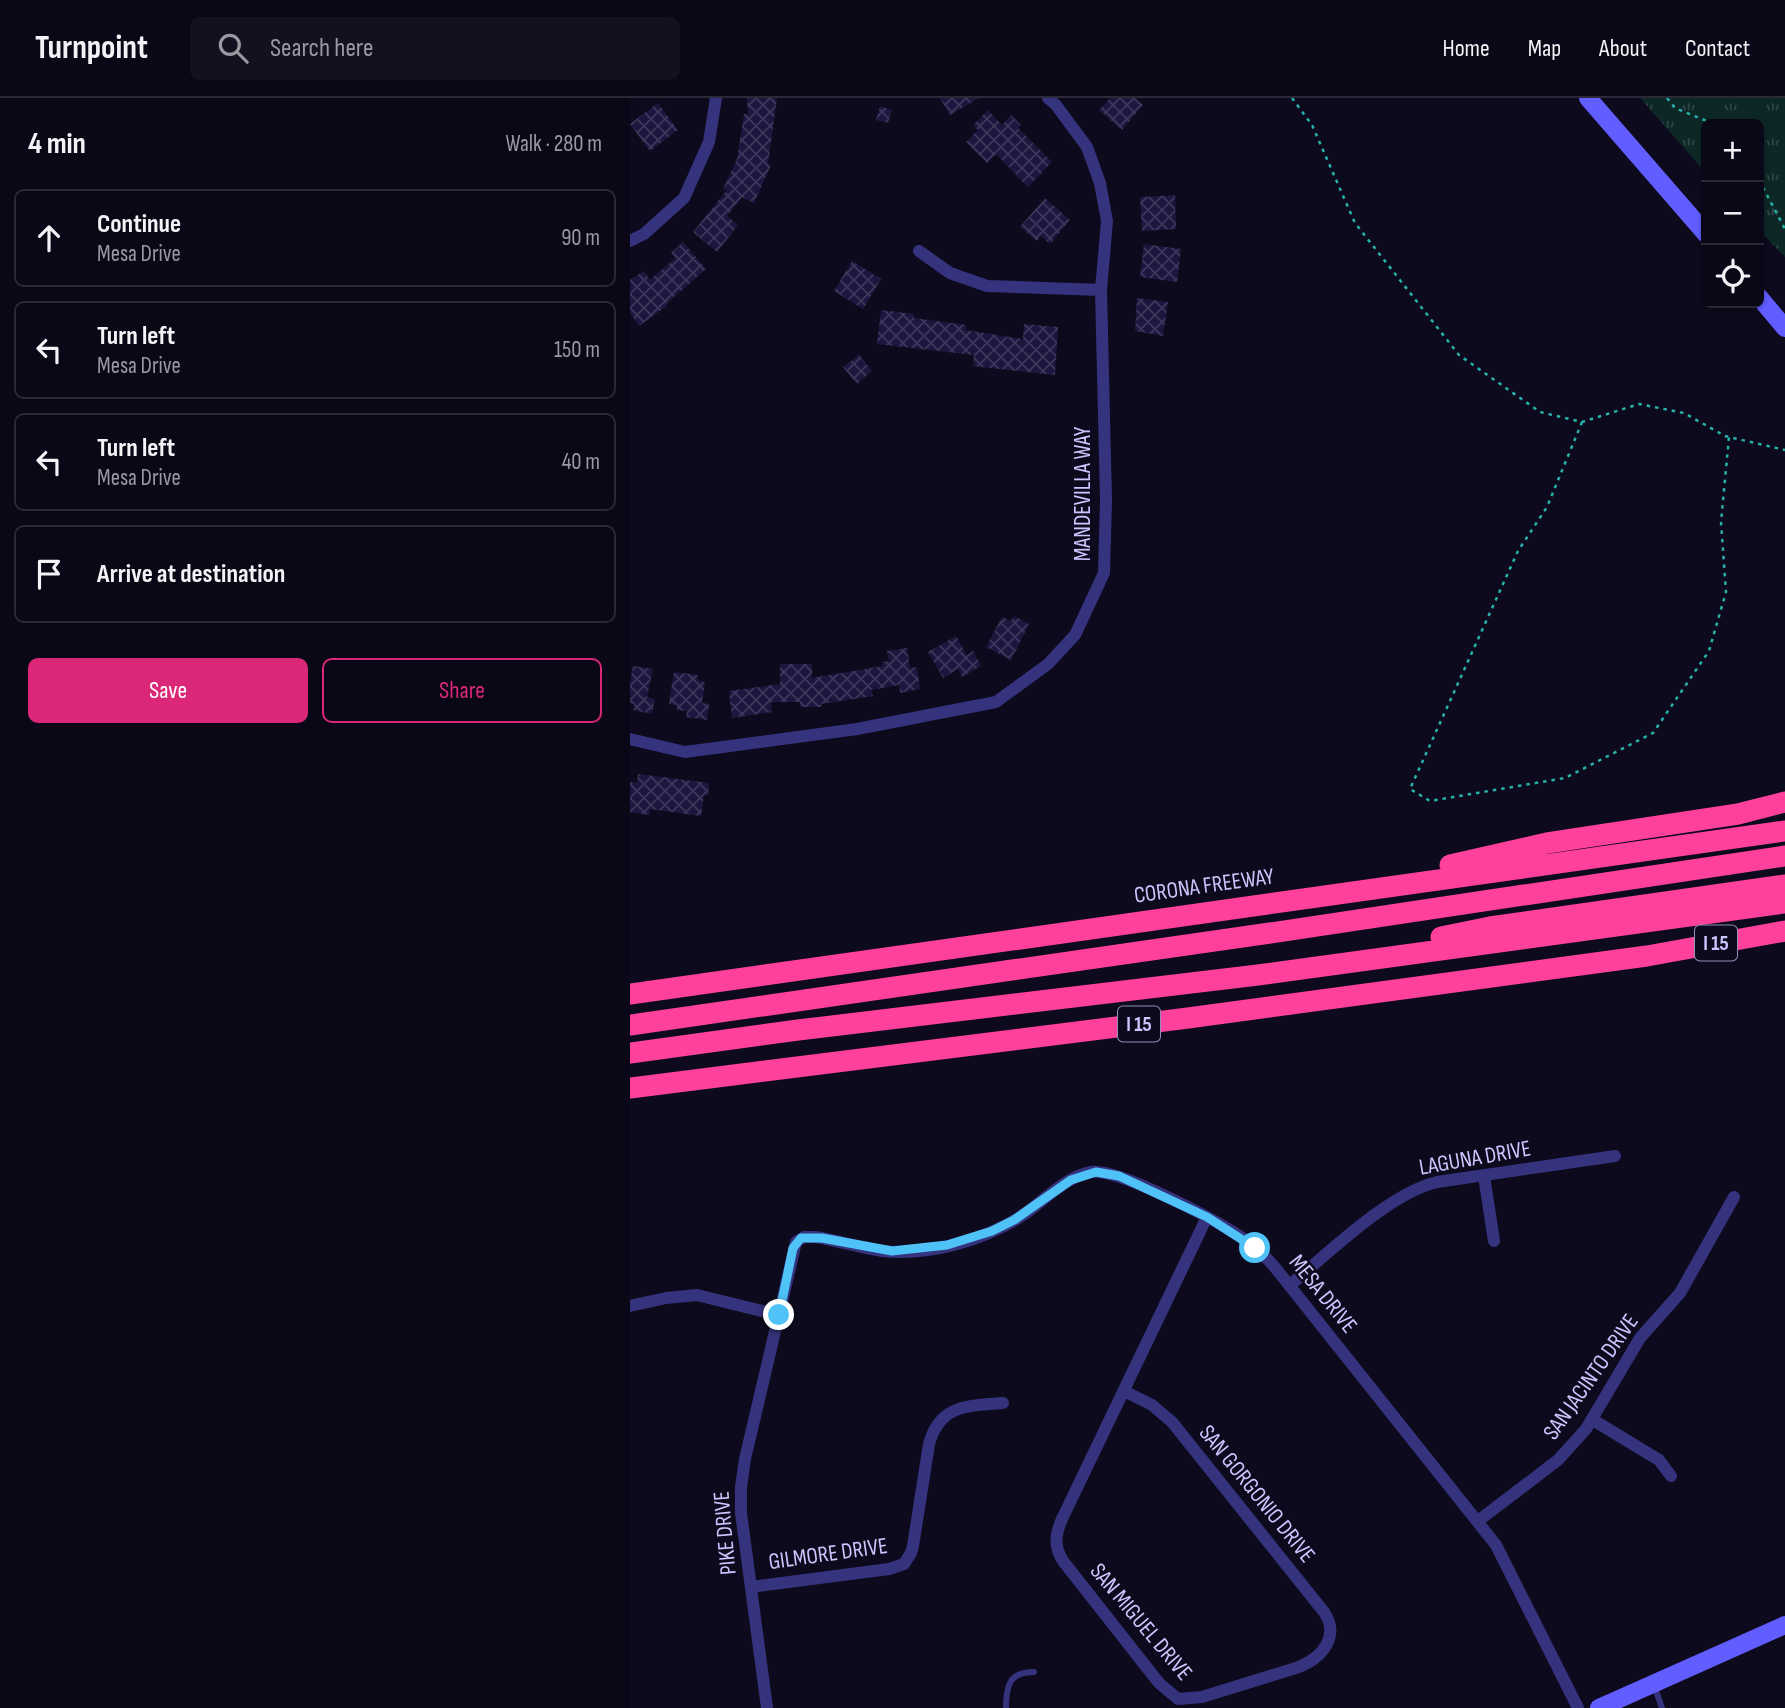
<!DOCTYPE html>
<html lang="en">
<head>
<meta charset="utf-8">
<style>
  :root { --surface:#0a0816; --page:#13111f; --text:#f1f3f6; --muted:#999aa1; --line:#2a2935; --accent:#db2777 }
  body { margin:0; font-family:"Sofia Sans Condensed",sans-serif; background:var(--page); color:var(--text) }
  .controls { position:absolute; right:21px; top:21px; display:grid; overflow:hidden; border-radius:10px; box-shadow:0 2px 5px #0004 }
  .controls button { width:63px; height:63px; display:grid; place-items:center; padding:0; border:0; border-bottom:2px solid var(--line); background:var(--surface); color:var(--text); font:35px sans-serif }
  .stop { position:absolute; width:21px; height:21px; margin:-16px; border:5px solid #4fc3f7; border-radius:50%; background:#fff }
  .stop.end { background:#4fc3f7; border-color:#fff; box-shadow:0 2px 7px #0008 }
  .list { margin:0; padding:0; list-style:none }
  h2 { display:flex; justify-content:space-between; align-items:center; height:91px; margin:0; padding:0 28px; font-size:30px }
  h2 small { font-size:23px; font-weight:400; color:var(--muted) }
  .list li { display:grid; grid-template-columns:46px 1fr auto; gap:21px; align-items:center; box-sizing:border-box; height:98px; margin:0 14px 14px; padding:0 14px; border:2px solid var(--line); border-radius:10px }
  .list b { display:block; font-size:26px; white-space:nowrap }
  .list p { margin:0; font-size:23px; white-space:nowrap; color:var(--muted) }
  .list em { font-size:23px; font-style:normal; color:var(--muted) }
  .actions { display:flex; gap:14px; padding:21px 28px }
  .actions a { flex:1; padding:16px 0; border:2px solid var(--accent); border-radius:10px; text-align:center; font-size:24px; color:var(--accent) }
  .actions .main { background:var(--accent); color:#fff }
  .icon { flex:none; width:38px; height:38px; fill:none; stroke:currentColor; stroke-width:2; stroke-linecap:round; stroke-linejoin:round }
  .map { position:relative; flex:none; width:1155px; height:1610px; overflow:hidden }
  header { display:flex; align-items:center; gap:42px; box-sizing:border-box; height:98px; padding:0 35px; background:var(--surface); border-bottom:2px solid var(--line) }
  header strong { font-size:33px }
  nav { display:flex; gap:38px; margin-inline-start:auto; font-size:24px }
  .search { width:490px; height:63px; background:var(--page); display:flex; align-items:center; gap:18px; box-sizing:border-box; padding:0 24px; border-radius:10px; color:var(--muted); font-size:26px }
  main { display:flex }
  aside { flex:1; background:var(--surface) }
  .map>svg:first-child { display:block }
</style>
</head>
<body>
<header>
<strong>Turnpoint</strong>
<div class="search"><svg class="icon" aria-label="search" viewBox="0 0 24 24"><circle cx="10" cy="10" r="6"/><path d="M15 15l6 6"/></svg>Search here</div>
<nav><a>Home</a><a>Map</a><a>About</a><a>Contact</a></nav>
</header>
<main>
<aside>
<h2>4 min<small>Walk · 280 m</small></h2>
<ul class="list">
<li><svg class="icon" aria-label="ahead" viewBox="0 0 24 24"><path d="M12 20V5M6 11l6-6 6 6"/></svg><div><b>Continue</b><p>Mesa Drive</p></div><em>90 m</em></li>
<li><svg class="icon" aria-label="left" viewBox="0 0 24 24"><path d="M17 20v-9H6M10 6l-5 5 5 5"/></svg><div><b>Turn left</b><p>Mesa Drive</p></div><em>150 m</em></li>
<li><svg class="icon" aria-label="left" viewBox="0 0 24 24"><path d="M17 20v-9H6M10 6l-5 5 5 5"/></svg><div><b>Turn left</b><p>Mesa Drive</p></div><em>40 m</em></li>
<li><svg class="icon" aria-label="arrive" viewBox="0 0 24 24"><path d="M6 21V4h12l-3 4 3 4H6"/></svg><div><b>Arrive at destination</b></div></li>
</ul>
<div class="actions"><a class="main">Save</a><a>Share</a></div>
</aside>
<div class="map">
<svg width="1155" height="1610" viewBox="0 0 1155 1610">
  <defs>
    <pattern id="grass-tufts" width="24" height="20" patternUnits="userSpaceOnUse" patternTransform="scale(1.75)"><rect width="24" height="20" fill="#0d2726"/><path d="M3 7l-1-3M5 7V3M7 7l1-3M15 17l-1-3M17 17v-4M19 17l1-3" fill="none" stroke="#2f4547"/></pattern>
    <pattern id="building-cross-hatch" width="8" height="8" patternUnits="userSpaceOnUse" patternTransform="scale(1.75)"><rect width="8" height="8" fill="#1e163e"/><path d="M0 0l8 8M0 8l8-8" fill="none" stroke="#3e365b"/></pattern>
  </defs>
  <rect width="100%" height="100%" fill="#0d0a1d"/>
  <path fill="url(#grass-tufts)" d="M1010,0h145v159l-26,-27v-106h-53v49z"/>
  <path fill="url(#building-cross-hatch)" d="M117,0h30l-9,66 3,1 -17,38 -12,-6 -15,19 11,9 -21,27 -24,-20 34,-42 -4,-1 14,-30 7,-45h4z
    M310,0h39l-29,17z
    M480,0h25l8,7 -21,25 -23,-20z
    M28,5l20,27 -28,21 -20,-27z
    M250,8l12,4 -4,13 -12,-3z
    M358,12l14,15 9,-10 10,10 -3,3 34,34 -24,25 -32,-33 -9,9 -21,-21 12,-12 -5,-5z
    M545,97l1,34 -34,2 -2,-34z
    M415,100l25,22 -20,24 -9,-8 -4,5 -17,-14z
    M53,144l23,27 -40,35 1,2 -28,20 -9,-13v-33l14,-9 6,9 25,-22 -4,-5z
    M514,146l37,5 -4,33 -37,-5z
    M222,163l29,18 -18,30 -29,-18z
    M507,200l31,4 -5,34 -28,-5z
    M251,212l33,4v4l52,7 -1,5 58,9 1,-15 34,3 -3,48 -82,-9 1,-11 -97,-11z
    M229,257l13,16 -15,13 -14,-17z
    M384,518l15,8 -18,36 -25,-13 16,-30 9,4z
    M326,538l11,19 6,-4 8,15 -19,11 -4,-8 -15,9 -15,-26z
    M277,550l3,20 7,-1 3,22 -20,4 -1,-8 -28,5 2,6 -52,8 1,3h-22v-5h-29l1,10 -40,6 -3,-27 51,-7v-20h32v14l71,-12 -1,-4 7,-1 -2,-10z
    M3,568l20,3 -6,28 8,2 -3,15 -19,-4 1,-6 -4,-1v-21z
    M44,574l24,3 -1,5 8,2 -3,21 7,1 -2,16 -21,-3 1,-6 -10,-1v-5l-8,-1z
    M8,676l71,9 -1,13 -4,-1 -3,21 -51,-7 -1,6 -19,-3v-30l7,1z"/>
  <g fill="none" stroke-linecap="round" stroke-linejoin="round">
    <path stroke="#27b2aa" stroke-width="2.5" stroke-dasharray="3.5 5" stroke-linecap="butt" d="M662,0l20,27 43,98 104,132 81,57 42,10 57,-18 45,9 41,23 60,14
      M1037,0l8,10 39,16
      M1129,82l26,49
      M952,324l-35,85 -29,44 -108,238 20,12 135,-23 88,-45 56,-82 17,-59 -5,-70 8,-85"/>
    <path stroke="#36337e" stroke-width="6" d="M1024,1587l8,23
      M376,1610c0,-22 3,-36 28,-36"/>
    <path stroke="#36337e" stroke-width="12" d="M0,143l14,-7 40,-36 25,-56 7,-44
      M289,153l31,22 37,13 114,4
      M0,641l55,13 172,-23 139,-27 52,-38 27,-29 29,-62 2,-73 -5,-210 6,-69 -7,-38 -13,-36 -31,-42 -8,-7
      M854,1078l10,65
      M660,1187c40,-33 98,-91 147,-103l178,-26
      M0,1208l36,-8 31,-3 81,20
      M494,1293l28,14 20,17 152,190c16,24 -1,45 -25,55l-97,30 -24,2 -19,-16 -96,-122c-9,-14 -8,-26 -1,-42l145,-302
      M963,1322l66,40 12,16
      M848,1423l80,-61 28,-31 54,-91 40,-45 54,-96
      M121,1489l138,-18 15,-5 7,-11 2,-7 16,-102c11,-40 39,-38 74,-41
      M137,1610l-26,-195v-26l4,-28 51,-217 8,-5h11c22,3 45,11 67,14 46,5 99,-10 138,-34 22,-14 44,-40 71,-45 28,-4 124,48 150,65 12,8 22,17 32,28l223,280 82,163"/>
    <path stroke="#615dff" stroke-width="18" d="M958,0l118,136
      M1129,199l26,31
      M969,1610l186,-83"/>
    <path stroke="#ff419c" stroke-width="21" d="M820,767l97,-22 191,-29 47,-12
      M811,839l49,-10 295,-42
      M0,896l1155,-163
      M0,927l640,-92 515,-77
      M0,955l168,-23 460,-55 527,-72
      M0,990l558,-70 459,-62 138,-25"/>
  </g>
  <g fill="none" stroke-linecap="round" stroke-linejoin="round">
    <path stroke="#4fc3f7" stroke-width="9" d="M149,1217l14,-67 8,-10h21l70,13 55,-6 45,-14 22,-11 57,-40 25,-8 23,4 88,41 48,31"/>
  </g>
  <g text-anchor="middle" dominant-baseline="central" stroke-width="5" stroke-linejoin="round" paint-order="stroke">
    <g fill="#0d0a1d" stroke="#938ebb" stroke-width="2">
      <rect x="1065" y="827.5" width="42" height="35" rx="5"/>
      <rect x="488" y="908.5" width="42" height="35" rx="5"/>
    </g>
    <g font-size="21" font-weight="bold" fill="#ccc6ff">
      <text x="1086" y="845">I 15</text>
      <text x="509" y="926">I 15</text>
    </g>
    <g font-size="23" fill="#ccc6ff" stroke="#0d0a1d">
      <text transform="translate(453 396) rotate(-90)">MANDEVILLA WAY</text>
      <text transform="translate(574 788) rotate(-8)">CORONA FREEWAY</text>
      <text transform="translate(845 1060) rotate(-10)">LAGUNA DRIVE</text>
      <text transform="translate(693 1196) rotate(51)">MESA DRIVE</text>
      <text transform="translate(961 1279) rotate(-55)">SAN JACINTO DRIVE</text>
      <text transform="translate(627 1396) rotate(51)">SAN GORGONIO DRIVE</text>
      <text transform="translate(95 1435) rotate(-95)">PIKE DRIVE</text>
      <text transform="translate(198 1456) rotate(-8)">GILMORE DRIVE</text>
      <text transform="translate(511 1524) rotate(50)">SAN MIGUEL DRIVE</text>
    </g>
  </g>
</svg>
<div class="controls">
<button>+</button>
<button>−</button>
<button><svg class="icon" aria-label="locate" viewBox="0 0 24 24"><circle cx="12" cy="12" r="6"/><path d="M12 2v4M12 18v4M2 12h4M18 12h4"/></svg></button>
</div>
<div class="stop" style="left:625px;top:1150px"></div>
<div class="stop end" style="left:149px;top:1217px"></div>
</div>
</main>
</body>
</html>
